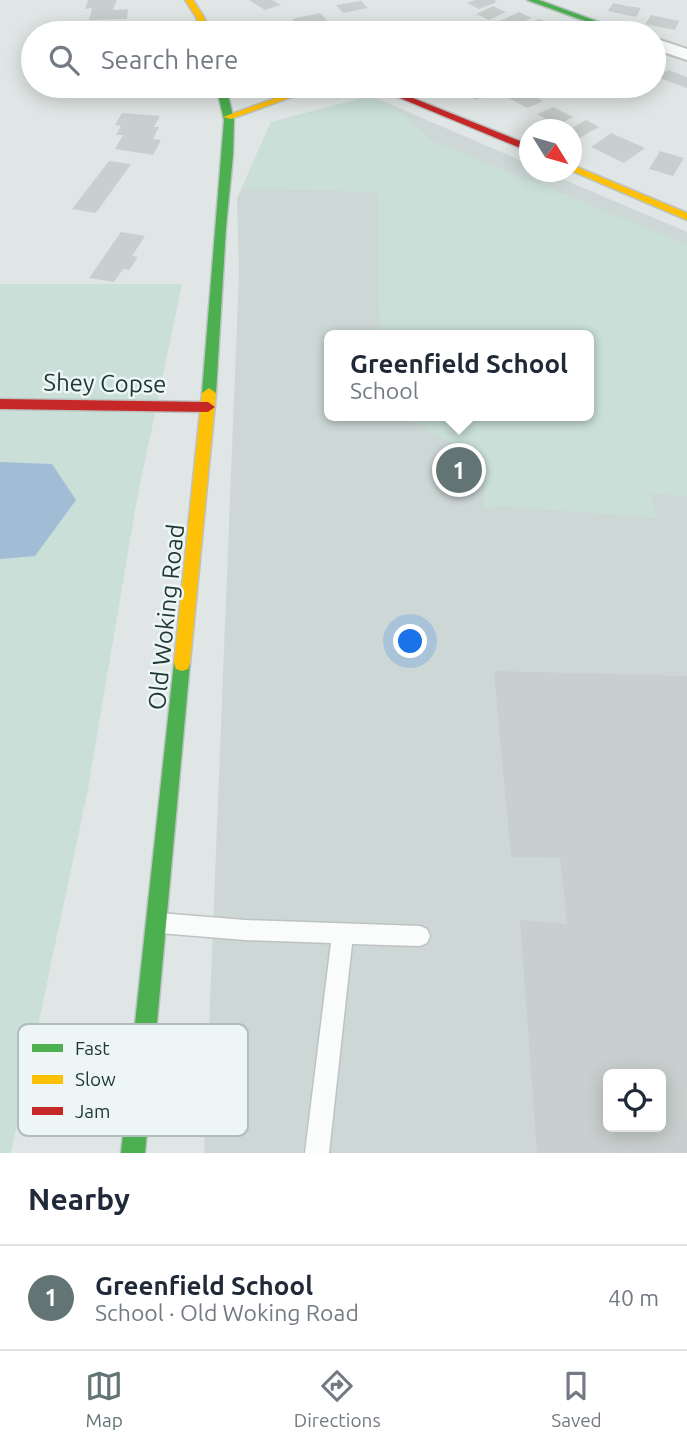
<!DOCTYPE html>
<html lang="en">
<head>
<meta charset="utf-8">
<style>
  :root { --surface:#fff; --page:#f2f2f3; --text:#1f2937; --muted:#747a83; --line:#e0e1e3; --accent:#637475 }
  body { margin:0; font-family:Ubuntu,sans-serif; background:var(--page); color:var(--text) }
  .controls { position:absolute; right:21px; bottom:21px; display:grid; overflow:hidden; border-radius:10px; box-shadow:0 4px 18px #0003 }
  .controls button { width:63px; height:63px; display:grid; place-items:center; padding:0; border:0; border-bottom:2px solid var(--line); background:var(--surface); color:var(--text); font:35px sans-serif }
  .compass { position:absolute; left:519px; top:119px; width:63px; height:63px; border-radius:50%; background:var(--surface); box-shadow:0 4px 18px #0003; rotate:127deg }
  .you { position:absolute; left:411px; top:642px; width:24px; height:24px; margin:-18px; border:5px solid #fff; border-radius:50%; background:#1a73e8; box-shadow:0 0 0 10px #1a73e833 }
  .badge { display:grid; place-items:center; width:46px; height:46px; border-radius:50%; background:var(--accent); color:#fff; font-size:23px; font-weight:700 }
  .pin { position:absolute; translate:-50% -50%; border:4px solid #fff; box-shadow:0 2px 7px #0006 }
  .popup { position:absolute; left:324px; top:330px; width:270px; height:91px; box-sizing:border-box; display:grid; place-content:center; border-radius:10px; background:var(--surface); filter:drop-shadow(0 2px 5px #0005); font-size:23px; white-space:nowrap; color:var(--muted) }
  .popup b { font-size:26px; color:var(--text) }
  .popup::after { content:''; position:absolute; left:50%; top:100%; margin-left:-14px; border:14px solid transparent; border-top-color:var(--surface) }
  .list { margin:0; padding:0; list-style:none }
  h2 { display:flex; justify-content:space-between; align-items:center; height:91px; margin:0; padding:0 28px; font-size:30px }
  h2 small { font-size:23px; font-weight:400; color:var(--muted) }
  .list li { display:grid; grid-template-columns:46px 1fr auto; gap:21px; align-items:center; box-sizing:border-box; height:105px; padding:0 28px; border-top:2px solid var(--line) }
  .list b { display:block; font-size:26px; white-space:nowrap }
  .list p { margin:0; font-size:23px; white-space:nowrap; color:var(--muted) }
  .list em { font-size:23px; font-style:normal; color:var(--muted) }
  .icon { flex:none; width:38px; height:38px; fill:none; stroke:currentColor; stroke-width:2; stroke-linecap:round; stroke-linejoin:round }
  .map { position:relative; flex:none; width:687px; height:1153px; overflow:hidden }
  .search { position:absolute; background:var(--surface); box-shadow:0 4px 18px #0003; left:21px; right:21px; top:21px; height:77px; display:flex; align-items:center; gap:18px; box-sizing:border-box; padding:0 24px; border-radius:38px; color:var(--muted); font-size:26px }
  .sheet { height:196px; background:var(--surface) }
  nav { display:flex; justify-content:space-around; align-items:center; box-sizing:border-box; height:98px; border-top:2px solid var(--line); background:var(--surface); font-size:19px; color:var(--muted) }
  nav a { display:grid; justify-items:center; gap:4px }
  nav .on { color:var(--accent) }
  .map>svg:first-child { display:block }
</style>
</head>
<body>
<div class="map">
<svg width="687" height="1153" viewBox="0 0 687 1153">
  <rect width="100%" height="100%" fill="#e0e6e5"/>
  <path fill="#cdd8d6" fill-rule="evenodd" d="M371,96l158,68 1,8h16l141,60v921h-483l35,-880 -2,-74 34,-77zM330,335h258v81h-258zM608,1074h53v53h-53z"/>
  <path fill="#c9dfd7" d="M371,96l32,18 29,27 255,103v252l-37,-2 7,24 -154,-12 -19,3v-27l-24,-34 -57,-32h185v-81h-206l-3,-26 -1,-117 -136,-4 29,-66z
    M0,284h182l-45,215 -49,290 -77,364h-11z"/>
  <path fill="#a0bdd5" d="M0,462l52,2 24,36 -41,56 -35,3z"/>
  <path fill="#c9cfce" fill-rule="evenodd" d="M88,0h29l-4,10 15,-1 -1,10 -38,1 3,-12 -7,1z
    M249,0h23l9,5 -16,5z
    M475,0h19l3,2 -18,7 -12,-6z
    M361,1l7,7 -25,5 -7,-8z
    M613,3l14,3 14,2 -5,9 -28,-6z
    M493,6l13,6 -17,8 -13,-6z
    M519,12l13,6 -25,11 -13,-5z
    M320,13l7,7 -28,6 -7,-7z
    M651,15l28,6 -4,9 -30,-6z
    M539,19l13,5 -18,9 -20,-3z
    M372,24l18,9h-42z
    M669,70l18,7v11l-30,-11z
    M482,86h15l5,3 -26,11 -11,-7z
    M523,90l20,11 -16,7 -20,-11z
    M553,107l20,10 -15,8 -21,-11z
    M122,113l38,3 -6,11h5l-6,12 8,1 -8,15 -38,-6 8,-14h-7l5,-9 -6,-1z
    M586,120l13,7 -27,15v-14z
    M611,133l34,15 -21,15 -33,-16z
    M660,151l24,7 -11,18 -24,-7z
    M109,161l22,3 -35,49 -24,-4z
    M121,232l24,4 -13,20 6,1 -9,13 -6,-1 -9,13 -25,-4z
    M494,671l193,5v477h-150l-17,-233 47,4 -7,-66 -49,-1zM608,1074h53v53h-53z"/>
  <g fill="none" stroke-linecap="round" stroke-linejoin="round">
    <defs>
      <path id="lane" d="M159,913l86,7 175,6 7,3 3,7 -3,7 -7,3 -68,-2 -23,209h-24l26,-210 -86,-3 -86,-7 -7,-3 -3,-7 3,-7z"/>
      <path id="street" d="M654,38l33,11v11l-33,-11z"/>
      <path id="fast" d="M527,0h12l90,33h-11z
        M216,86h10l8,34 -1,35 -7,72 -10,166 -7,5 -7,-5 22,-273z
        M182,655l6,2 2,6 -45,490h-24l53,-490 2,-6z"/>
      <path id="slow" d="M185,0h8l11,17 5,16h-8l-5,-16z
        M309,86h13l-91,33 -8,-2z
        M572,165l115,48v7l-115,-49z
        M209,388l7,5 -26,270 -2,6 -6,2 -6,-2 -2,-6 28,-270z"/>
      <path id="jam" d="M371,86h12l147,59v7z
        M0,399l208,3 7,5 -7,5 -208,-3z"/>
    </defs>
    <use href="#lane" stroke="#bdc3c2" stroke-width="3"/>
    <use href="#street" stroke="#bdc3c2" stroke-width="4"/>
    <use href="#fast" stroke="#bcc4c3" stroke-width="3"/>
    <use href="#slow" stroke="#bcc4c3" stroke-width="3"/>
    <use href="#jam" stroke="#bcc4c3" stroke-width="3"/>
    <use href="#lane" fill="#fafbfb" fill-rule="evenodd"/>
    <use href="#street" fill="#fafbfb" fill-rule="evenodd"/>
    <use href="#fast" fill="#4caf50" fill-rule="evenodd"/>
    <use href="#slow" fill="#ffc107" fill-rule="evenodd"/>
    <use href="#jam" fill="#c62828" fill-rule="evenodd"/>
  </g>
  <g text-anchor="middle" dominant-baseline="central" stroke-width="5" stroke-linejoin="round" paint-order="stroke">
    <g font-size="24" fill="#1f3738" stroke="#edf6f4">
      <text transform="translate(105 383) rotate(1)">Shey Copse</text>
      <text transform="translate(166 617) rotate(-84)">Old Woking Road</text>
    </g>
  </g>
  <rect x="18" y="1024" width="230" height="112" rx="10" fill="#edf6f4" stroke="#afbdbc" stroke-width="2"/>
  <rect x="32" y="1044" width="31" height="8" fill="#4caf50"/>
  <rect x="32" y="1075" width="31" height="9" fill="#ffc107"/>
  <rect x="32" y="1107" width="31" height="8" fill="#c62828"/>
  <g font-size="19" fill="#1f3738">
    <text x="75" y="1055">Fast</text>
    <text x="75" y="1086">Slow</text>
    <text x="75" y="1118">Jam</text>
  </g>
</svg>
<div class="controls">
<button><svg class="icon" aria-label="locate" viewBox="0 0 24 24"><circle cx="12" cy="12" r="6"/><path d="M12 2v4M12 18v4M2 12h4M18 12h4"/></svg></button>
</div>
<svg class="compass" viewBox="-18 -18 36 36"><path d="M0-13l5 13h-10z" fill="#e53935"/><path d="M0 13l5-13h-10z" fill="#747a83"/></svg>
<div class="you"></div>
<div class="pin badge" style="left:459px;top:470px">1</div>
<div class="popup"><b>Greenfield School</b>School</div>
<div class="search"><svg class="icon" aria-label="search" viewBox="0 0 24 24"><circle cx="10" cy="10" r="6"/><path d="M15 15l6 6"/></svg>Search here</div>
</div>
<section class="sheet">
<h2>Nearby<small></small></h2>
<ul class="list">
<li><span class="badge">1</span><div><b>Greenfield School</b><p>School · Old Woking Road</p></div><em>40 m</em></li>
</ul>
</section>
<nav>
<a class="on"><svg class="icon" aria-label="map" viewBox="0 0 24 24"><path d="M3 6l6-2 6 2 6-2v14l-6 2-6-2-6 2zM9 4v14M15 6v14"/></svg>Map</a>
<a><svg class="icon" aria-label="directions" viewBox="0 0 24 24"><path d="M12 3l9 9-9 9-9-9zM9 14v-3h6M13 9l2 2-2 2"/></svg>Directions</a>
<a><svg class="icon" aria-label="saved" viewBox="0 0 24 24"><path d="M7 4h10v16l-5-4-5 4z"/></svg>Saved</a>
</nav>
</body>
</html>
